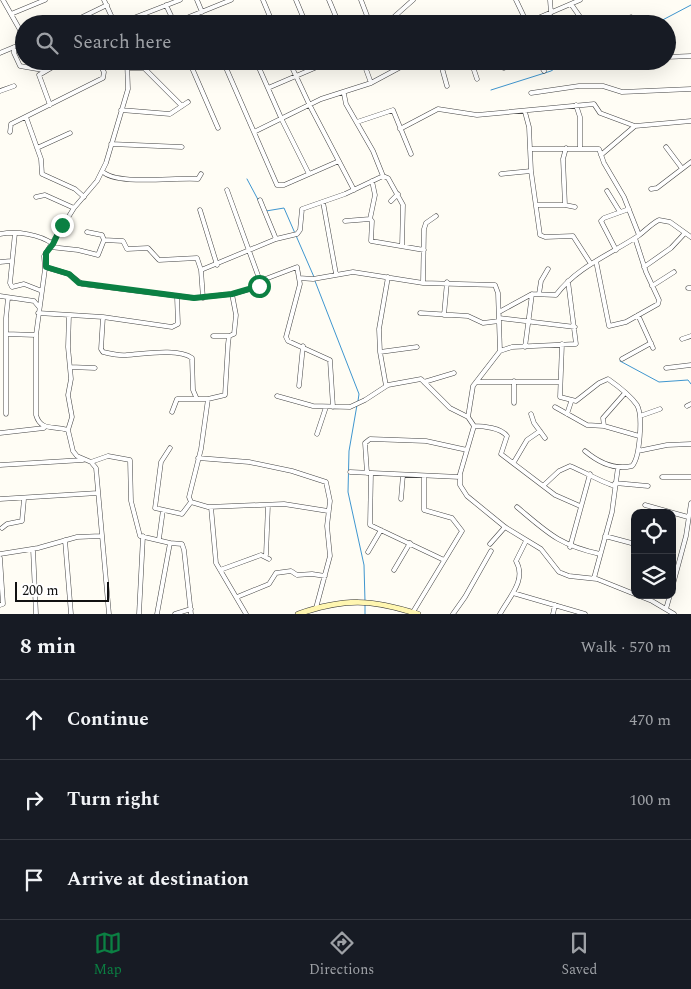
<!DOCTYPE html>
<html lang="en">
<head>
<meta charset="utf-8">
<style>
  :root { --surface:#171b24; --page:#20242c; --text:#f1f3f6; --muted:#9ea1a6; --line:#363941; --accent:#0b8043 }
  body { margin:0; font-family:Spectral,serif; background:var(--page); color:var(--text) }
  .controls { position:absolute; right:15px; bottom:15px; display:grid; overflow:hidden; border-radius:10px; box-shadow:0 5px 20px #0002 }
  .controls button { width:45px; height:45px; display:grid; place-items:center; padding:0; border:0; border-bottom:1px solid var(--line); background:var(--surface); color:var(--text); font:25px sans-serif }
  .scale { position:absolute; left:15px; bottom:12px; width:94px; box-sizing:border-box; padding-left:5px; border:2px solid #111; border-top:0; font-size:14px; line-height:18px; white-space:nowrap; color:#111; -webkit-text-stroke:4px #fff; paint-order:stroke }
  .stop { position:absolute; width:15px; height:15px; margin:-11px; border:4px solid #0b8043; border-radius:50%; background:#fff }
  .stop.end { background:#0b8043; border-color:#fff; box-shadow:0 1px 5px #0008 }
  .list { margin:0; padding:0; list-style:none }
  h2 { display:flex; justify-content:space-between; align-items:center; height:65px; margin:0; padding:0 20px; font-size:21px }
  h2 small { font-size:16px; font-weight:400; color:var(--muted) }
  .list li { display:grid; grid-template-columns:32px 1fr auto; gap:15px; align-items:center; box-sizing:border-box; height:80px; padding:0 20px; border-top:1px solid var(--line) }
  .list b { display:block; font-size:19px; white-space:nowrap }
  .list em { font-size:16px; font-style:normal; color:var(--muted) }
  .icon { flex:none; width:28px; height:28px; fill:none; stroke:currentColor; stroke-width:2; stroke-linecap:round; stroke-linejoin:round }
  .map { position:relative; flex:none; width:691px; height:614px; overflow:hidden }
  .search { position:absolute; background:var(--surface); box-shadow:0 5px 20px #0002; left:15px; right:15px; top:15px; height:55px; display:flex; align-items:center; gap:12px; box-sizing:border-box; padding:0 18px; border-radius:28px; color:var(--muted); font-size:19px }
  .sheet { height:305px; background:var(--surface) }
  nav { display:flex; justify-content:space-around; align-items:center; box-sizing:border-box; height:70px; border-top:1px solid var(--line); background:var(--surface); font-size:14px; color:var(--muted) }
  nav a { display:grid; justify-items:center; gap:2px }
  nav .on { color:var(--accent) }
  .map>svg:first-child { display:block }
</style>
</head>
<body>
<div class="map">
<svg width="691" height="614" viewBox="0 0 691 614">
  <rect width="100%" height="100%" fill="#fffdf5"/>
  <g fill="none" stroke-linecap="round" stroke-linejoin="round">
    <path stroke="#3f96cf" stroke-width="1" d="M655,24l36,-19
      M491,90l60,-19 16,-10
      M247,179l16,30
      M266,211l18,-3 30,69
      M315,281l44,113 -1,7
      M620,361l39,21 29,-2 3,4
      M357,405l-8,46 -1,41 16,73 1,36
      M365,605v9"/>
    <defs>
      <path id="street" d="M3,0l21,37
        M104,0l11,24
        M197,0l5,12
        M263,0l10,24
        M296,0l10,24
        M329,0l10,24
        M361,0l8,21
        M516,0l11,23
        M550,0l1,13
        M571,4l14,20
        M166,5l9,19
        M11,14l34,-14
        M174,23l57,-23
        M68,24l39,-19
        M118,24l62,-24
        M386,24l27,-24
        M524,24l56,-24
        M612,24l19,-7
        M14,47v6l6,13 23,4
        M0,53l24,-10
        M667,57l24,-1
        M189,61l29,67
        M223,61l54,124h7l55,-24
        M256,61l26,59 27,54
        M289,61l21,45 44,84
        M363,61l8,22
        M440,61l7,25
        M471,61l6,18
        M538,61l6,10
        M609,62l9,-1
        M128,68h16l38,38
        M504,68l17,-7
        M268,88l63,-27
        M0,91l14,-5
        M531,93l48,-7h24l19,6 69,-3
        M344,94l2,10 27,47 10,25 5,2 15,27 -1,41
        M50,105l-11,-30 24,-14
        M576,105l4,12v31
        M121,110l49,4 18,-12
        M525,112l4,15 2,44 9,64 5,2 28,-1 18,28
        M26,117l15,42 1,15 33,15 9,8
        M357,122l36,-12 18,44
        M400,129l38,-20 39,6 117,-11 6,9 35,13
        M10,132l1,-8 92,-46 1,-6 -7,-11
        M254,132l67,-33 50,-16 41,-22
        M111,144l71,3
        M666,147l15,20
        M37,148l33,-15
        M530,149h69l5,14 20,34 15,38
        M601,155l34,-29 56,-5
        M102,171c14,15 73,6 96,8l3,-5
        M501,174l30,-3
        M372,181l3,14 -5,24 2,2 -1,20 53,9
        M651,189l6,-1 34,-26
        M607,191l13,21
        M36,197l9,-2 29,13
        M260,200l16,39
        M391,201l7,-7
        M323,202l13,72
        M536,205h29l10,2
        M565,205l-2,-46 3,-11
        M200,210l17,55
        M345,221l25,-2
        M87,232l15,3 2,5
        M15,233l-5,50 2,4 12,-3 18,7
        M0,234c17,-3 39,0 53,10
        M104,240l19,1 4,8 21,-1 11,12 38,-2 4,12 75,-31 21,-5 3,-4 2,-21 43,-15 38,-18
        M50,247l28,3 20,5 6,-15
        M616,250l-15,-29 3,-3 25,-9
        M596,261l13,65 17,-4 32,-18 1,-4 -13,-28 -11,-34
        M0,262l11,-1
        M45,267l24,7 13,10 112,14 38,-4
        M644,267l27,-19 14,-15
        M201,270l2,28
        M299,278l14,1 40,-7 70,11 72,2 3,8 2,58 -27,35 -5,31
        M260,281l37,-14 3,17 -14,53 2,4 42,19 3,47
        M423,283l1,-54 2,-6 10,-7
        M652,286l22,-14
        M688,288h3
        M539,294l2,-13 7,-12
        M0,296l34,5 5,6
        M499,312l33,-18 24,1c21,-28 53,-40 82,-59 7,-5 13,-12 21,-16l11,2 21,15
        M38,313l65,4 69,10 6,-3 -1,-27
        M420,313l48,3 15,7 16,-2
        M69,315l-1,32 3,32 -3,16 4,22 -4,13 5,21 4,5 14,6 5,6 13,146
        M444,315l3,-33
        M638,315l15,33
        M103,317l-2,32 2,3c8,2 16,4 24,3 17,-1 51,-7 65,3l1,32 3,7
        M499,318l76,9
        M6,334l30,1
        M213,336h16
        M682,339l9,-3
        M562,344l-2,53 16,4 23,-18 9,-4c10,7 22,16 29,26 6,10 3,53 -5,61 -17,4 -34,-4 -47,-15
        M525,347l7,-53
        M500,351l12,-4 64,-3 -8,-63
        M380,352l-1,-23 9,-52
        M622,359l29,-16
        M70,367l25,1
        M666,368l25,-3
        M514,381v22
        M424,382l30,-9
        M476,382h84
        M299,386l4,-40
        M386,386l-6,-34 37,-5
        M277,396l36,10 37,1 15,-7 23,-15 33,-6 29,29 18,9 6,9 -14,48v11l7,11 38,31 36,22 18,23 10,4 28,3 55,22 22,13
        M208,399l-7,50 -12,48 2,5 17,5 76,-3 44,7
        M687,406l4,-2
        M555,407l32,18 17,1 35,10
        M172,412l5,-13h31l17,-4 3,-51 1,-8 5,-2 2,-19 -4,-21 25,-7 3,-6 -33,-91
        M6,414v-96l2,-20
        M531,414l3,9 11,15
        M567,414l4,-12
        M640,416l20,-7
        M474,426c10,0 27,2 33,10l-6,18 54,41 25,11
        M604,426l-1,-8 22,-25
        M68,430c-14,-5 -27,2 -32,-15v-80l9,-66 -1,-13 30,-48 23,-27 9,-18 22,-74 -1,-28
        M0,433l44,-5
        M317,434l9,-27
        M170,448l-9,14 -6,46 27,6 9,-12
        M638,451l29,-6 24,-1
        M198,458l51,4 43,9 34,11 4,19 -3,25 3,30 -14,52
        M91,462l17,-6 22,4 1,41 9,35 30,7 -13,71
        M514,462l13,-22 13,-9
        M0,465l83,-5
        M350,472l110,5
        M367,473l-2,-30 5,-4 56,2 41,9
        M371,473l-1,52 74,35
        M662,477h29
        M615,483l33,3
        M544,485l15,-14 11,-5c13,5 33,17 45,20
        M0,499l98,-6
        M401,499l2,-24
        M645,505l43,12
        M211,507l5,56 30,51
        M517,507c31,26 42,38 83,47
        M2,528l5,-4 15,-3 2,-22
        M605,536l30,8
        M159,539l4,-29
        M65,540l6,74
        M170,543l12,1 2,6 7,64
        M490,544l15,-17
        M570,547l20,-73
        M33,549l3,65
        M368,552l13,-22
        M0,554l38,-6 39,-11 24,-1
        M266,555l2,-50
        M0,558l3,46 -3,1
        M220,570l41,-15 8,4
        M394,570l16,-27
        M594,578l18,-66 6,-45
        M672,588l14,-52 5,-33
        M513,593l72,21
        M237,597l32,-13 7,-11 15,-2 6,4 15,-1 13,2
        M666,609l4,-14
        M413,612l49,-81 -10,-13 -28,-8v-33
        M139,614l4,-78
        M175,614l16,-5
        M453,614l12,-17 26,-46
        M500,614c9,-17 27,-34 16,-53l10,-20
        M553,614l2,-9"/>
      <path id="secondary" d="M298,614c47,-16 73,-15 120,0"/>
    </defs>
    <use href="#street" stroke="#444" stroke-width="5"/>
    <use href="#secondary" stroke="#333" stroke-width="6"/>
    <use href="#street" stroke="#fff" stroke-width="4"/>
    <use href="#secondary" stroke="#fff6b0" stroke-width="5"/>
  </g>
  <g fill="none" stroke-linecap="round" stroke-linejoin="round">
    <path stroke="#0b8043" stroke-width="6" d="M62,225l-9,19 -7,9v14l23,7 10,9 115,15 38,-4 27,-8"/>
  </g>
</svg>
<div class="controls">
<button><svg class="icon" aria-label="locate" viewBox="0 0 24 24"><circle cx="12" cy="12" r="6"/><path d="M12 2v4M12 18v4M2 12h4M18 12h4"/></svg></button>
<button><svg class="icon" aria-label="layers" viewBox="0 0 24 24"><path d="M12 4l9 5-9 5-9-5zM3 14l9 5 9-5"/></svg></button>
</div>
<div class="scale">200 m</div>
<div class="stop" style="left:259px;top:286px"></div>
<div class="stop end" style="left:62px;top:225px"></div>
<div class="search"><svg class="icon" aria-label="search" viewBox="0 0 24 24"><circle cx="10" cy="10" r="6"/><path d="M15 15l6 6"/></svg>Search here</div>
</div>
<section class="sheet">
<h2>8 min<small>Walk · 570 m</small></h2>
<ul class="list">
<li><svg class="icon" aria-label="ahead" viewBox="0 0 24 24"><path d="M12 20V5M6 11l6-6 6 6"/></svg><div><b>Continue</b></div><em>470 m</em></li>
<li><svg class="icon" aria-label="right" viewBox="0 0 24 24"><path d="M7 20v-9h11M14 6l5 5-5 5"/></svg><div><b>Turn right</b></div><em>100 m</em></li>
<li><svg class="icon" aria-label="arrive" viewBox="0 0 24 24"><path d="M6 21V4h12l-3 4 3 4H6"/></svg><div><b>Arrive at destination</b></div></li>
</ul>
</section>
<nav>
<a class="on"><svg class="icon" aria-label="map" viewBox="0 0 24 24"><path d="M3 6l6-2 6 2 6-2v14l-6 2-6-2-6 2zM9 4v14M15 6v14"/></svg>Map</a>
<a><svg class="icon" aria-label="directions" viewBox="0 0 24 24"><path d="M12 3l9 9-9 9-9-9zM9 14v-3h6M13 9l2 2-2 2"/></svg>Directions</a>
<a><svg class="icon" aria-label="saved" viewBox="0 0 24 24"><path d="M7 4h10v16l-5-4-5 4z"/></svg>Saved</a>
</nav>
</body>
</html>
